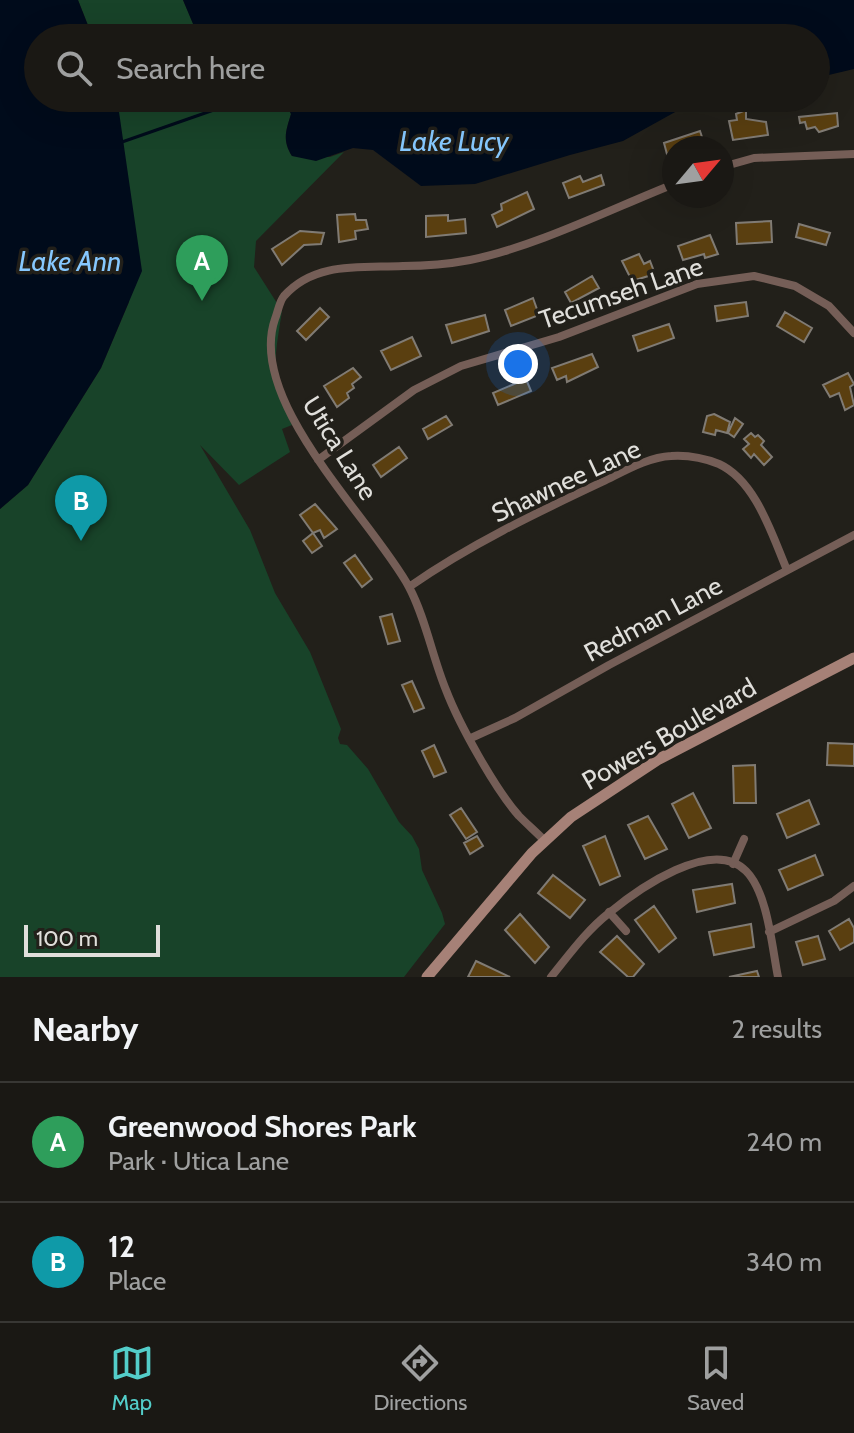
<!DOCTYPE html>
<html lang="en">
<head>
<meta charset="utf-8">
<style>
  :root { --surface:#1a1814; --page:#272522; --text:#f1f3f6; --muted:#9fa0a0; --line:#383734; --accent:#53cdc9 }
  body { margin:0; font-family:Cabin,sans-serif; background:var(--page); color:var(--text) }
  .compass { position:absolute; left:662px; top:136px; width:72px; height:72px; border-radius:50%; background:var(--surface); box-shadow:0 8px 32px #0002; rotate:61deg }
  .scale { position:absolute; left:24px; bottom:20px; width:136px; box-sizing:border-box; padding-left:8px; border:4px solid #e0dfdb; border-top:0; font-size:22px; line-height:28px; white-space:nowrap; color:#e0dfdb; -webkit-text-stroke:6px #22201a; paint-order:stroke }
  .you { position:absolute; left:518px; top:364px; width:28px; height:28px; margin:-20px; border:6px solid #fff; border-radius:50%; background:#1a73e8; box-shadow:0 0 0 12px #1a73e833 }
  .badge { display:grid; place-items:center; width:52px; height:52px; border-radius:50%; background:var(--accent); color:#fff; font-size:26px; font-weight:700 }
  .pin { position:absolute; translate:-50% -66px; filter:drop-shadow(0 2px 4px #0008) }
  .pin::after { content:''; position:absolute; top:42px; width:28px; height:24px; background:inherit; clip-path:polygon(0 0,100% 0,50% 100%) }
  .list { margin:0; padding:0; list-style:none }
  h2 { display:flex; justify-content:space-between; align-items:center; height:104px; margin:0; padding:0 32px; font-size:34px }
  h2 small { font-size:26px; font-weight:400; color:var(--muted) }
  .list li { display:grid; grid-template-columns:52px 1fr auto; gap:24px; align-items:center; box-sizing:border-box; height:120px; padding:0 32px; border-top:2px solid var(--line) }
  .list b { display:block; font-size:30px; white-space:nowrap }
  .list p { margin:0; font-size:26px; white-space:nowrap; color:var(--muted) }
  .list em { font-size:26px; font-style:normal; color:var(--muted) }
  .icon { flex:none; width:44px; height:44px; fill:none; stroke:currentColor; stroke-width:2; stroke-linecap:round; stroke-linejoin:round }
  .map { position:relative; flex:none; width:854px; height:977px; overflow:hidden }
  .search { position:absolute; background:var(--surface); box-shadow:0 8px 32px #0002; left:24px; right:24px; top:24px; height:88px; display:flex; align-items:center; gap:20px; box-sizing:border-box; padding:0 28px; border-radius:44px; color:var(--muted); font-size:30px }
  .sheet { height:344px; background:var(--surface) }
  nav { display:flex; justify-content:space-around; align-items:center; box-sizing:border-box; height:112px; border-top:2px solid var(--line); background:var(--surface); font-size:22px; color:var(--muted) }
  nav a { display:grid; justify-items:center; gap:4px }
  nav .on { color:var(--accent) }
  .map>svg:first-child { display:block }
</style>
</head>
<body>
<div class="map">
<svg width="854" height="977" viewBox="0 0 854 977">
  <rect width="100%" height="100%" fill="#22201a"/>
  <path fill="#184329" d="M78,0h105l16,38h-106z
    M117,98h162l6,3 6,13c-5,17 -9,26 1,42l38,1 14,-5 -88,89 -2,26 28,44c-8,51 -12,65 10,114l-10,4 8,23 -51,33 -39,-40 50,85 25,63 35,59 31,77 -3,9 2,6 7,1 21,24 31,53 13,14 7,13 3,21 20,43 3,11 -41,53h-404v-468l28,-24 73,-117 28,-66z"/>
  <path fill="#000b1b" d="M0,0h78l15,38h-55v60h79l25,173 -41,97 -73,117 -28,24z
    M183,0h671v69l-38,9v-40h-617z
    M279,98h413l-15,13 -54,30 -53,14 -95,29 -54,2 -48,-36 -20,-2 -37,13 -24,-5c-10,-16 -6,-25 -1,-42l-6,-13z"/>
  <g fill="none" stroke-linecap="round" stroke-linejoin="round">
    <path stroke="#000b1b" stroke-width="3" d="M122,142l106,-37 10,-7"/>
  </g>
  <path fill="#5a3f10" stroke="#807b74" stroke-width="2" d="M746,110v9l20,3 2,13 -35,5 -4,-19 8,-1 -1,-6z
    M837,113l1,13 -19,6 -4,-5 -8,2 -2,-7 -5,1 -1,-6z
    M700,131l5,15 -31,2v8l-6,2 -4,-15z
    M601,175l3,10 -35,13 -6,-15 17,-7 3,6z
    M527,192l7,17 -37,18 -5,-12 10,-5 -1,-6z
    M355,214l1,6h10l2,9 -13,2 1,8 -17,3 -2,-27z
    M448,215v6l17,-2 1,14 -40,4v-21z
    M771,221l1,21 -35,2 -1,-21z
    M799,224l31,9 -4,12 -30,-8z
    M300,231l24,2 -3,11 -17,1 -22,20 -10,-16z
    M710,235l8,19 -13,4 -1,-4 -21,6 -5,-14z
    M639,254l5,10 6,-3 5,13 -23,7 -10,-20z
    M592,276l7,12 -28,15 -6,-11z
    M533,298l6,17 -28,11 -6,-16z
    M746,302l2,14 -31,5 -2,-15z
    M320,308l9,9 -23,23 -9,-9z
    M785,312l27,16 -8,14 -27,-16z
    M485,315l4,16 -37,12 -6,-18z
    M669,324l5,14 -36,13 -5,-15z
    M412,337l9,19 -30,14 -10,-19z
    M592,354l6,13 -31,15 -1,-6 -9,4 -5,-12z
    M353,368l8,9 -9,7 2,4 -7,5 2,5 -12,9 -13,-21z
    M848,373l6,11 -4,3 4,18 -9,5 -6,-17 -9,4 -7,-12z
    M526,379l5,12 -33,14 -5,-12z
    M714,414l16,8 -3,11 -11,-3 -1,5 -12,-3 4,-16z
    M446,416l6,9 -24,14 -5,-10z
    M735,418l8,6 -9,13 -6,-4z
    M751,433l4,4 3,-2 6,6 -3,4 11,12 -8,8 -10,-11 -3,4 -8,-9 6,-5 -5,-5z
    M399,447l8,11 -26,19 -8,-12z
    M315,504l22,25 -13,9 -4,-8 -7,3 -13,-18z
    M313,533l9,13 -10,7 -9,-12z
    M355,555l17,24 -10,8 -18,-24z
    M392,614l8,27 -12,3 -8,-27z
    M412,681l12,27 -10,4 -12,-27z
    M828,743l26,1v22l-27,-1z
    M434,745l12,27 -12,5 -12,-26z
    M755,765l1,38h-22l-1,-37z
    M693,793l18,35 -22,10 -17,-34z
    M809,800l10,24 -32,14 -10,-24z
    M461,808l16,24 -11,7 -16,-24z
    M648,816l19,33 -22,10 -17,-34z
    M477,836l6,10 -13,8 -6,-11z
    M605,836l15,40 -20,9 -17,-39z
    M815,855l8,20 -35,15 -9,-20z
    M553,875l32,25 -15,18 -32,-25z
    M732,884l3,19 -38,9 -4,-22z
    M654,906l22,32 -17,14 -24,-32z
    M520,914l29,33 -14,16 -30,-33z
    M849,919l5,9v14l-14,8 -11,-19z
    M751,924l3,23 -40,8 -5,-23z
    M617,936l27,28 -11,13h-5l-28,-25z
    M818,936l7,23 -22,6 -7,-23z
    M476,961l34,16h-42z
    M757,971l2,6h-30z"/>
  <g fill="none" stroke-linecap="round" stroke-linejoin="round">
    <path stroke="#755e57" stroke-width="8" d="M722,167l32,-9 100,-4
      M318,460l96,-70 47,-24 98,-29 138,-53 57,-8 41,10 34,20 25,27
      M409,587c60,-42 127,-74 193,-105 21,-10 46,-25 69,-26 15,-1 33,2 48,8 37,17 53,71 68,106
      M471,738l44,-20 94,-53 245,-130
      M545,841c-9,-9 -18,-17 -26,-25 -24,-27 -60,-92 -73,-126 -14,-34 -20,-71 -37,-103 -36,-67 -163,-185 -134,-268 3,-7 4,-17 9,-23 31,-35 78,-28 119,-30 22,0 46,-2 67,-6 65,-13 141,-51 204,-76
      M733,864l11,-25
      M609,912l17,19
      M769,932l65,-31 20,-15
      M551,977c18,-22 35,-46 58,-64 28,-23 103,-77 137,-42 22,22 26,77 32,106"/>
    <path stroke="#a68177" stroke-width="11" d="M427,977l105,-124 39,-36 88,-58 195,-101"/>
  </g>
  <g text-anchor="middle" dominant-baseline="central" stroke-width="7" stroke-linejoin="round" paint-order="stroke">
    <g font-size="26" fill="#e0dfdb" stroke="#22201a">
      <text transform="translate(621 293) rotate(-19)">Tecumseh Lane</text>
      <text transform="translate(340 448) rotate(58)">Utica Lane</text>
      <text transform="translate(566 481) rotate(-25)">Shawnee Lane</text>
      <text transform="translate(653 619) rotate(-28)">Redman Lane</text>
      <text transform="translate(669 734) rotate(-30)">Powers Boulevard</text>
    </g>
    <g font-size="28" font-style="italic" fill="#86c8fe" stroke="#22201a">
      <text x="454" y="141">Lake Lucy</text>
      <text x="70" y="261">Lake Ann</text>
    </g>
  </g>
</svg>
<svg class="compass" viewBox="-18 -18 36 36"><path d="M0-13l5 13h-10z" fill="#e53935"/><path d="M0 13l5-13h-10z" fill="#9fa0a0"/></svg>
<div class="scale">100 m</div>
<div class="you"></div>
<div class="pin badge" style="left:202px;top:301px;background:#2e9e5b">A</div>
<div class="pin badge" style="left:81px;top:541px;background:#0f9aa8">B</div>
<div class="search"><svg class="icon" aria-label="search" viewBox="0 0 24 24"><circle cx="10" cy="10" r="6"/><path d="M15 15l6 6"/></svg>Search here</div>
</div>
<section class="sheet">
<h2>Nearby<small>2 results</small></h2>
<ul class="list">
<li><span class="badge" style="background:#2e9e5b">A</span><div><b>Greenwood Shores Park</b><p>Park · Utica Lane</p></div><em>240 m</em></li>
<li><span class="badge" style="background:#0f9aa8">B</span><div><b>12</b><p>Place</p></div><em>340 m</em></li>
</ul>
</section>
<nav>
<a class="on"><svg class="icon" aria-label="map" viewBox="0 0 24 24"><path d="M3 6l6-2 6 2 6-2v14l-6 2-6-2-6 2zM9 4v14M15 6v14"/></svg>Map</a>
<a><svg class="icon" aria-label="directions" viewBox="0 0 24 24"><path d="M12 3l9 9-9 9-9-9zM9 14v-3h6M13 9l2 2-2 2"/></svg>Directions</a>
<a><svg class="icon" aria-label="saved" viewBox="0 0 24 24"><path d="M7 4h10v16l-5-4-5 4z"/></svg>Saved</a>
</nav>
</body>
</html>
